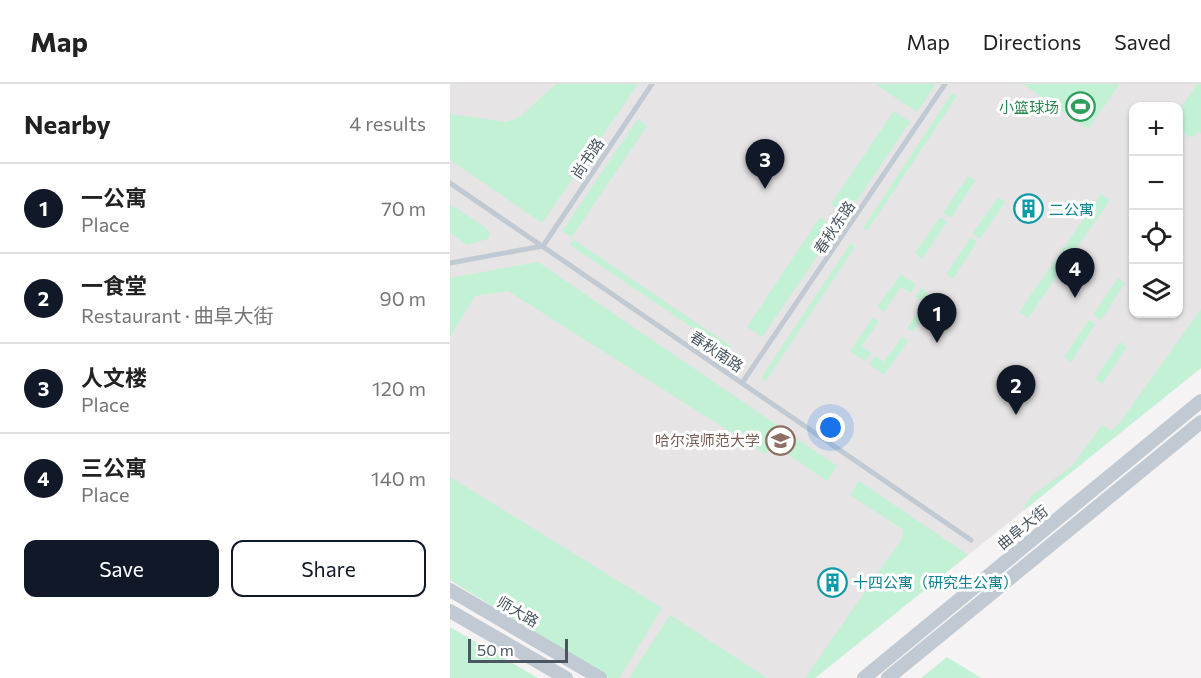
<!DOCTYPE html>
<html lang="en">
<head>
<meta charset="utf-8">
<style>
  :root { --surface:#fff; --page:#f6f6f6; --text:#222; --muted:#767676; --line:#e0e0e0; --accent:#111827 }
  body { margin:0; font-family:Commissioner,"Noto Sans SC",sans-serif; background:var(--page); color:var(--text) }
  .controls { position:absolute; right:18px; top:18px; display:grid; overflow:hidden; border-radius:12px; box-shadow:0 2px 4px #0004 }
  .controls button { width:54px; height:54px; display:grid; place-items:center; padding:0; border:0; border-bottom:2px solid var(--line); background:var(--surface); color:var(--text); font:30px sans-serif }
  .scale { position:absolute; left:18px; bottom:15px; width:100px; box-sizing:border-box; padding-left:6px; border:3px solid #4a5661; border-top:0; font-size:16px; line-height:21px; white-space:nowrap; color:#4a5661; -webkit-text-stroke:4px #fff; paint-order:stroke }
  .you { position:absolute; left:381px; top:344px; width:21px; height:21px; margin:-15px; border:4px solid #fff; border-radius:50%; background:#1a73e8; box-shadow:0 0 0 9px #1a73e833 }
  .badge { display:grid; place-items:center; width:39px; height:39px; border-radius:50%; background:var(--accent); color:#fff; font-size:20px; font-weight:700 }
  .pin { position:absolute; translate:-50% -50px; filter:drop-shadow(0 2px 3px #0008) }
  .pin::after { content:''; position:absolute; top:32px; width:21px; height:18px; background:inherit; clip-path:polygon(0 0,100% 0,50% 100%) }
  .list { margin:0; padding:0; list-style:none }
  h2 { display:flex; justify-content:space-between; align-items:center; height:78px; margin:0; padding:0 24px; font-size:26px }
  h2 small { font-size:20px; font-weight:400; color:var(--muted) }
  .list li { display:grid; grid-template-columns:39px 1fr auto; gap:18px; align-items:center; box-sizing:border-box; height:90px; padding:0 24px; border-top:2px solid var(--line) }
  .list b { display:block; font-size:22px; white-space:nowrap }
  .list p { margin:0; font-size:20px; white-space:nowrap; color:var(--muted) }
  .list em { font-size:20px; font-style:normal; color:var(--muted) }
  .actions { display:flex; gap:12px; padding:18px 24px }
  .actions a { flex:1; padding:14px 0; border:2px solid var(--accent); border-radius:12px; text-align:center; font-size:21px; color:var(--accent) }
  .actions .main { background:var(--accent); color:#fff }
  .icon { flex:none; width:33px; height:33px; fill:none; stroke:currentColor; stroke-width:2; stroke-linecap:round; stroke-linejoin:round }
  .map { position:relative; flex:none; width:751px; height:594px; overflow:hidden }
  header { display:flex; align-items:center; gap:36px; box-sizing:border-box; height:84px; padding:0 30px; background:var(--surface); border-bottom:2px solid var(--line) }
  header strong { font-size:28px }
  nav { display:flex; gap:33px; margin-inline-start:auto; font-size:21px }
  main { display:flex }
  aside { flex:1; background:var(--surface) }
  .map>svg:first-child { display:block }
</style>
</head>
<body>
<header>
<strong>Map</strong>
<nav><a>Map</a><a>Directions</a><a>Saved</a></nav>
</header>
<main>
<aside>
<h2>Nearby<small>4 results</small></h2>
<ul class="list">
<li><span class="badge">1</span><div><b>一公寓</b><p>Place</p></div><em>70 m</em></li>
<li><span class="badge">2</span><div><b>一食堂</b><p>Restaurant · 曲阜大街</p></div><em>90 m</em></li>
<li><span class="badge">3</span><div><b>人文楼</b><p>Place</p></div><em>120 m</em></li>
<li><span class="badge">4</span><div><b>三公寓</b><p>Place</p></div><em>140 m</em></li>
</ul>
<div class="actions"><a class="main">Save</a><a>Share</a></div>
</aside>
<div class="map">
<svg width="751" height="594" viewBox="0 0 751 594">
  <rect width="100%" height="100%" fill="#f5f3f3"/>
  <path fill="#e6e4e5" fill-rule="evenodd" d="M0,0h751v284l-386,310h-206l-159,-98zM684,22h44v208h-44z"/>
  <path fill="#c3f1d5" d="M106,0h82l-96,139 -92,-63v-46l57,8 14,-6z
    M425,0h61l-19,28z
    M573,0h97l-32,45z
    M747,0h4v50l-3,-3 -4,5 -6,1 -8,-8 -1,-18z
    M502,9l5,3 -90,135 -4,-3z
    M444,27l16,11 -63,93 -16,-11z
    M188,35l9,7 -75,111 -10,-6z
    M518,92l7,5 -24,37 -8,-5z
    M651,110l9,6 -82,118 -9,-6z
    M548,113l7,5 -25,37 -7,-6z
    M0,120l36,24 4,6 -2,5 -21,6 -17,-12z
    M370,133l16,12 -74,108 -15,-10z
    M490,133l7,5 -25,37 -7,-6z
    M521,153l6,5 -24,37 -7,-5z
    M123,155l159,108 -4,5 -158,-107z
    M401,159l4,4 -89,134 -5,-3z
    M88,178l299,204 -10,15 -47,-32h-8l-7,5 -257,-163 -33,5 -25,41v-59z
    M451,190l15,11 -5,8 -10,-6 -17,25 -7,-5z
    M668,194l7,5 -24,37 -8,-5z
    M471,204l15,11 -23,33 -6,-4 17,-25 -9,-6z
    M751,225v59l-178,143 7,-14 42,-31 30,-41 9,6 10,-10z
    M423,233l6,5 -17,24 9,7 -6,8 -15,-10z
    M639,236l6,5 -24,37 -7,-5z
    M452,253l6,4 -24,34 -15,-11 6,-8 9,6z
    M670,258l7,5 -25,37 -7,-5z
    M0,393l212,131 -43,70h-10l-159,-98z
    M409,397l109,74 -153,123h-10l98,-141 -1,-8 -52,-34z
    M220,531l97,63h-138z
    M0,543l88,51h-88z
    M497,573l34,21h-60z"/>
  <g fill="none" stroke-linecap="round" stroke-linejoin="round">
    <path stroke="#c1cad2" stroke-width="5" d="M0,99l521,357
      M0,179l93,-17 109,-162
      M292,299l203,-299"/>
    <path stroke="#c1cad2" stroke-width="14" d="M0,506l150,88
      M0,527l116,67
      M414,594l337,-277
      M438,594l313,-256"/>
  </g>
  <defs>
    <symbol id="stadium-ring" viewBox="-11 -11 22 22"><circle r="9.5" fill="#fff" stroke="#2e9e5b" stroke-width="1.5"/><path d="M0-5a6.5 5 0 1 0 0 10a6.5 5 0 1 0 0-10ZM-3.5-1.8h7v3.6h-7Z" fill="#2e9e5b"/></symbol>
    <symbol id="building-ring" viewBox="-11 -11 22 22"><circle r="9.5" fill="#fff" stroke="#0f9aa8" stroke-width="1.5"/><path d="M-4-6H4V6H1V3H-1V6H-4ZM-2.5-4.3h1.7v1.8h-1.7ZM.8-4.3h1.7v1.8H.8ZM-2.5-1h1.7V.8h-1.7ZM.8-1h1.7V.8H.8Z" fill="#0f9aa8"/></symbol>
    <symbol id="university-ring" viewBox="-11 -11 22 22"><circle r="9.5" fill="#fff" stroke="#8d6e63" stroke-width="1.5"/><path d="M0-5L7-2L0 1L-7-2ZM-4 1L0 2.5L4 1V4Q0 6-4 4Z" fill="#8d6e63"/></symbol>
  </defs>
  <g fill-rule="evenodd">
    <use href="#stadium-ring" x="614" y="6" width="33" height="33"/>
    <use href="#building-ring" x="562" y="108" width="33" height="33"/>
    <use href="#university-ring" x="314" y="340" width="33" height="33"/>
    <use href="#building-ring" x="366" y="482" width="33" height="33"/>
  </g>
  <g text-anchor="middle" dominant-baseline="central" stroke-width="6" stroke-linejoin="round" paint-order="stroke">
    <g font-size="15" fill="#27864d" stroke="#fff" text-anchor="end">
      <text x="609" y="23">小篮球场</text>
    </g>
    <g font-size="15" fill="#4a5661" stroke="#fff">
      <text transform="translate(137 74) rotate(-56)">尚书路</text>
      <text transform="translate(384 143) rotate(-56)">春秋东路</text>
      <text transform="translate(267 267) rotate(34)">春秋南路</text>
      <text transform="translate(572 443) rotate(-39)">曲阜大街</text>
      <text transform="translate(68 527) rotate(30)">师大路</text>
    </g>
    <g font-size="15" fill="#0d838f" stroke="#fff" text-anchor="start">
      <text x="599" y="125">二公寓</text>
      <text x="403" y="498">十四公寓（研究生公寓）</text>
    </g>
    <g font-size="15" fill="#785e54" stroke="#fff" text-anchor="end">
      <text x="310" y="356">哈尔滨师范大学</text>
    </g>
  </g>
</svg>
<div class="controls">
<button>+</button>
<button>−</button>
<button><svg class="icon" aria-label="locate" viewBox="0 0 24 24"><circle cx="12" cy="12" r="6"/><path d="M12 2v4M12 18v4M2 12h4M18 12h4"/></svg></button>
<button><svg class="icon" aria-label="layers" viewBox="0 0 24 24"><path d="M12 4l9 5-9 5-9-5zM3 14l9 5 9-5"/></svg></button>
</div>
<div class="scale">50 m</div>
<div class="you"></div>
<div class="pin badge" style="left:487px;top:259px">1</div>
<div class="pin badge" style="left:566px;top:331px">2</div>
<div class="pin badge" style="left:315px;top:105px">3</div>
<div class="pin badge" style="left:625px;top:214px">4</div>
</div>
</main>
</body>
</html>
